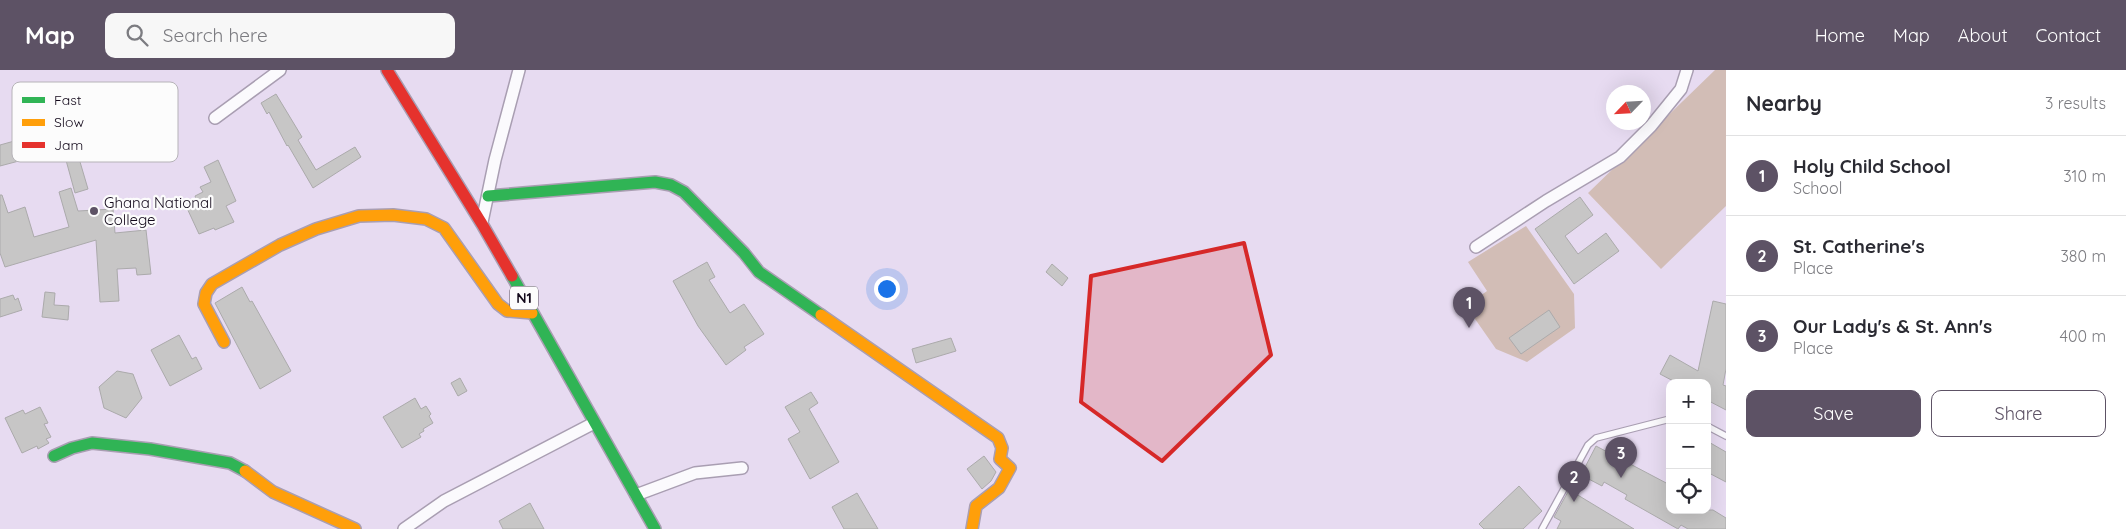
<!DOCTYPE html>
<html lang="en">
<head>
<meta charset="utf-8">
<style>
  :root { --surface:#fff; --page:#f7f7f7; --text:#2b2b33; --muted:#7c7c81; --line:#e1e1e2; --accent:#5d5265 }
  body { margin:0; font-family:Quicksand,sans-serif; background:var(--page); color:var(--text) }
  .controls { position:absolute; right:15px; bottom:15px; display:grid; overflow:hidden; border-radius:10px; box-shadow:0 5px 20px #0002 }
  .controls button { width:45px; height:45px; display:grid; place-items:center; padding:0; border:0; border-bottom:1px solid var(--line); background:var(--surface); color:var(--text); font:25px sans-serif }
  .compass { position:absolute; left:1606px; top:15px; width:45px; height:45px; border-radius:50%; background:var(--surface); box-shadow:0 5px 20px #0002; rotate:245deg }
  .you { position:absolute; left:886px; top:218px; width:18px; height:18px; margin:-12px; border:4px solid #fff; border-radius:50%; background:#1a73e8; box-shadow:0 0 0 8px #1a73e833 }
  .badge { display:grid; place-items:center; width:32px; height:32px; border-radius:50%; background:var(--accent); color:#fff; font-size:16px; font-weight:700 }
  .pin { position:absolute; translate:-50% -41px; filter:drop-shadow(0 1px 2px #0008) }
  .pin::after { content:''; position:absolute; top:26px; width:18px; height:15px; background:inherit; clip-path:polygon(0 0,100% 0,50% 100%) }
  .list { margin:0; padding:0; list-style:none }
  h2 { display:flex; justify-content:space-between; align-items:center; height:65px; margin:0; padding:0 20px; font-size:21px }
  h2 small { font-size:16px; font-weight:400; color:var(--muted) }
  .list li { display:grid; grid-template-columns:32px 1fr auto; gap:15px; align-items:center; box-sizing:border-box; height:80px; padding:0 20px; border-top:1px solid var(--line) }
  .list b { display:block; font-size:19px; white-space:nowrap }
  .list p { margin:0; font-size:16px; white-space:nowrap; color:var(--muted) }
  .list em { font-size:16px; font-style:normal; color:var(--muted) }
  .actions { display:flex; gap:10px; padding:15px 20px }
  .actions a { flex:1; padding:11px 0; border:1px solid var(--accent); border-radius:10px; text-align:center; font-size:18px; color:var(--accent) }
  .actions .main { background:var(--accent); color:#fff }
  .icon { flex:none; width:28px; height:28px; fill:none; stroke:currentColor; stroke-width:2; stroke-linecap:round; stroke-linejoin:round }
  .map { position:relative; flex:none; width:1726px; height:459px; overflow:hidden }
  header { display:flex; align-items:center; gap:30px; box-sizing:border-box; height:70px; padding:0 25px; background:var(--accent); color:#fff }
  header strong { font-size:24px }
  nav { display:flex; gap:28px; margin-inline-start:auto; font-size:18px }
  .search { width:350px; height:45px; background:var(--page); display:flex; align-items:center; gap:12px; box-sizing:border-box; padding:0 18px; border-radius:10px; color:var(--muted); font-size:19px }
  main { display:flex }
  aside { flex:1; background:var(--surface) }
  .map>svg:first-child { display:block }
</style>
</head>
<body>
<header>
<strong>Map</strong>
<div class="search"><svg class="icon" aria-label="search" viewBox="0 0 24 24"><circle cx="10" cy="10" r="6"/><path d="M15 15l6 6"/></svg>Search here</div>
<nav><a>Home</a><a>Map</a><a>About</a><a>Contact</a></nav>
</header>
<main>
<div class="map">
<svg width="1726" height="459" viewBox="0 0 1726 459">
  <rect width="100%" height="100%" fill="#e7dbf1"/>
  <path fill="#d2bdb6" d="M1715,0h11v136l-65,63 -73,-76z
    M1526,156l48,68 1,34 -48,34 -31,-13 -30,-43 21,-15 -19,-29z"/>
  <path fill="#c7c6c6" stroke="#abaaab" d="M276,24l26,43 -4,3 18,30 39,-23 6,10 -48,31 -25,-43 -1,1 -18,-34 -2,2 -6,-11z
    M43,63l6,20 -49,13v-21z
    M73,68l15,51 -13,4 -14,-51z
    M218,90l18,41 -10,5 8,16 -19,8 -1,-2 -15,6 -13,-28 11,-5 -2,-5 8,-4 -3,-5 11,-5 -7,-15z
    M71,118l7,23 35,-2 2,24 31,-3 5,44 -14,1 -1,-7 -19,1 2,32 -19,1 -4,-62 -91,27 -5,-14v-58h2l6,18 17,-6 9,30 35,-10 -10,-35z
    M1580,127l13,18 -28,21 13,18 28,-21 13,18 -45,33 -39,-55z
    M707,192l8,15 -6,3 21,33 14,-9 20,30 -20,13 2,3 -20,15 -28,-39 -25,-45z
    M1052,194l16,14 -6,8 -16,-14z
    M242,217l8,15 2,-1 39,70 -31,18 -45,-86z
    M45,222l10,1 -1,12 15,1 -1,14 -26,-3z
    M13,225l2,5 3,-2 4,12 -22,7v-18z
    M1713,231l13,3v65l-3,16 3,1v24l-19,-10v-17h-30l-17,-9 10,-19 28,16z
    M1549,240l11,17 -39,27 -12,-16z
    M179,265l13,24 4,-2 6,12 -32,17 -19,-36z
    M951,268l5,13 -40,12 -4,-14z
    M117,301l16,3 9,24 -16,20 -22,-10 -5,-21z
    M460,308l7,13 -9,5 -7,-13z
    M811,322l7,11 -9,6 30,53 -29,17 -22,-40 12,-7 -15,-25z
    M415,328l6,11 5,-3 5,8 -2,2 4,7 -10,6 1,2 -5,3 2,3 -19,11 -19,-31z
    M40,337l8,16 -4,1 7,13 -5,2 3,4 -11,6 -1,-3 -15,7 -17,-35 18,-8 2,4z
    M1707,371l19,11v30l-19,-10z
    M1596,376l74,39v25h43l13,8v11h-38l-7,-4 -3,4 -53,-30 2,-4 -23,-13 -2,4 -21,-11z
    M984,386l12,16 -5,9 -9,8 -15,-20z
    M1519,416l23,25 -19,18h-39l-5,-5z
    M1569,420l7,4 58,35h-77l4,-8 -7,-4z
    M857,423l21,36h-34l-12,-22z
    M530,433l14,26h-41l-4,-8z"/>
  <g fill="none" stroke-linecap="round" stroke-linejoin="round">
    <defs>
      <path id="lane" d="M1707,356l19,10
        M1542,459l46,-84 8,-7 74,-19"/>
      <path id="street" d="M215,48l65,-48
        M482,152l13,-62 24,-90
        M1476,177l70,-46 74,-44 31,-31 30,-37 6,-19
        M636,425l59,-22 47,-5
        M404,459l40,-28 150,-78"/>
      <path id="fast" d="M488,126l167,-14 16,3 13,7 60,61 15,19 62,43
        M512,206l143,253
        M54,386l18,-8 20,-5 58,6 80,14 15,8"/>
      <path id="slow" d="M821,245l177,123 4,10 -2,11 10,9 -11,20 -23,18 -4,23
        M224,272l-20,-38 2,-11 6,-9 68,-39 36,-16 43,-13 34,-1 33,4 18,9 54,76 9,7 25,2
        M245,401l28,21 82,37"/>
      <path id="jam" d="M387,0l95,154 30,52"/>
    </defs>
    <use href="#lane" stroke="#a99eb2" stroke-width="8"/>
    <use href="#street" stroke="#a99eb2" stroke-width="14"/>
    <use href="#fast" stroke="#a99eb2" stroke-width="14"/>
    <use href="#slow" stroke="#a99eb2" stroke-width="14"/>
    <use href="#jam" stroke="#a99eb2" stroke-width="14"/>
    <use href="#lane" stroke="#fbfafd" stroke-width="5.5"/>
    <use href="#street" stroke="#fbfafd" stroke-width="11"/>
    <use href="#fast" stroke="#30b455" stroke-width="11"/>
    <use href="#slow" stroke="#ff9f0a" stroke-width="11"/>
    <use href="#jam" stroke="#e5322d" stroke-width="11"/>
  </g>
  <path fill="#d62828" fill-opacity="0.2" stroke="#d62828" stroke-width="4" stroke-linejoin="round" d="M1244,173l27,112 -109,106 -81,-59 10,-126z"/>
  <circle fill="#5d5265" stroke="#fcfcfc" stroke-width="2" cx="94" cy="141" r="5"/>
  <g text-anchor="middle" dominant-baseline="central" stroke-width="4.5" stroke-linejoin="round" paint-order="stroke">
    <rect fill="#fcfcfc" stroke="#58515e" stroke-width="1" x="510" y="216.5" width="28" height="23" rx="4"/>
    <g font-size="14" font-weight="bold" fill="#12081a">
      <text x="524" y="228">N1</text>
    </g>
    <g font-size="15" fill="#12081a" stroke="#fcfcfc" text-anchor="start">
      <text x="104" y="132">Ghana National<tspan x="104" dy="17">College</tspan></text>
    </g>
  </g>
  <rect x="12" y="12" width="166" height="80" rx="8" fill="#fcfcfc" stroke="#b6b3b8" stroke-width="1"/>
  <rect x="22" y="27" width="23" height="6" fill="#30b455"/>
  <rect x="22" y="49" width="23" height="7" fill="#ff9f0a"/>
  <rect x="22" y="72" width="23" height="6" fill="#e5322d"/>
  <g font-size="14" fill="#12081a">
    <text x="54" y="35">Fast</text>
    <text x="54" y="57">Slow</text>
    <text x="54" y="80">Jam</text>
  </g>
</svg>
<div class="controls">
<button>+</button>
<button>−</button>
<button><svg class="icon" aria-label="locate" viewBox="0 0 24 24"><circle cx="12" cy="12" r="6"/><path d="M12 2v4M12 18v4M2 12h4M18 12h4"/></svg></button>
</div>
<svg class="compass" viewBox="-18 -18 36 36"><path d="M0-13l5 13h-10z" fill="#e53935"/><path d="M0 13l5-13h-10z" fill="#7c7c81"/></svg>
<div class="you"></div>
<div class="pin badge" style="left:1469px;top:258px">1</div>
<div class="pin badge" style="left:1574px;top:432px">2</div>
<div class="pin badge" style="left:1621px;top:408px">3</div>
</div>
<aside>
<h2>Nearby<small>3 results</small></h2>
<ul class="list">
<li><span class="badge">1</span><div><b>Holy Child School</b><p>School</p></div><em>310 m</em></li>
<li><span class="badge">2</span><div><b>St. Catherine's</b><p>Place</p></div><em>380 m</em></li>
<li><span class="badge">3</span><div><b>Our Lady's &amp; St. Ann's</b><p>Place</p></div><em>400 m</em></li>
</ul>
<div class="actions"><a class="main">Save</a><a>Share</a></div>
</aside>
</main>
</body>
</html>
